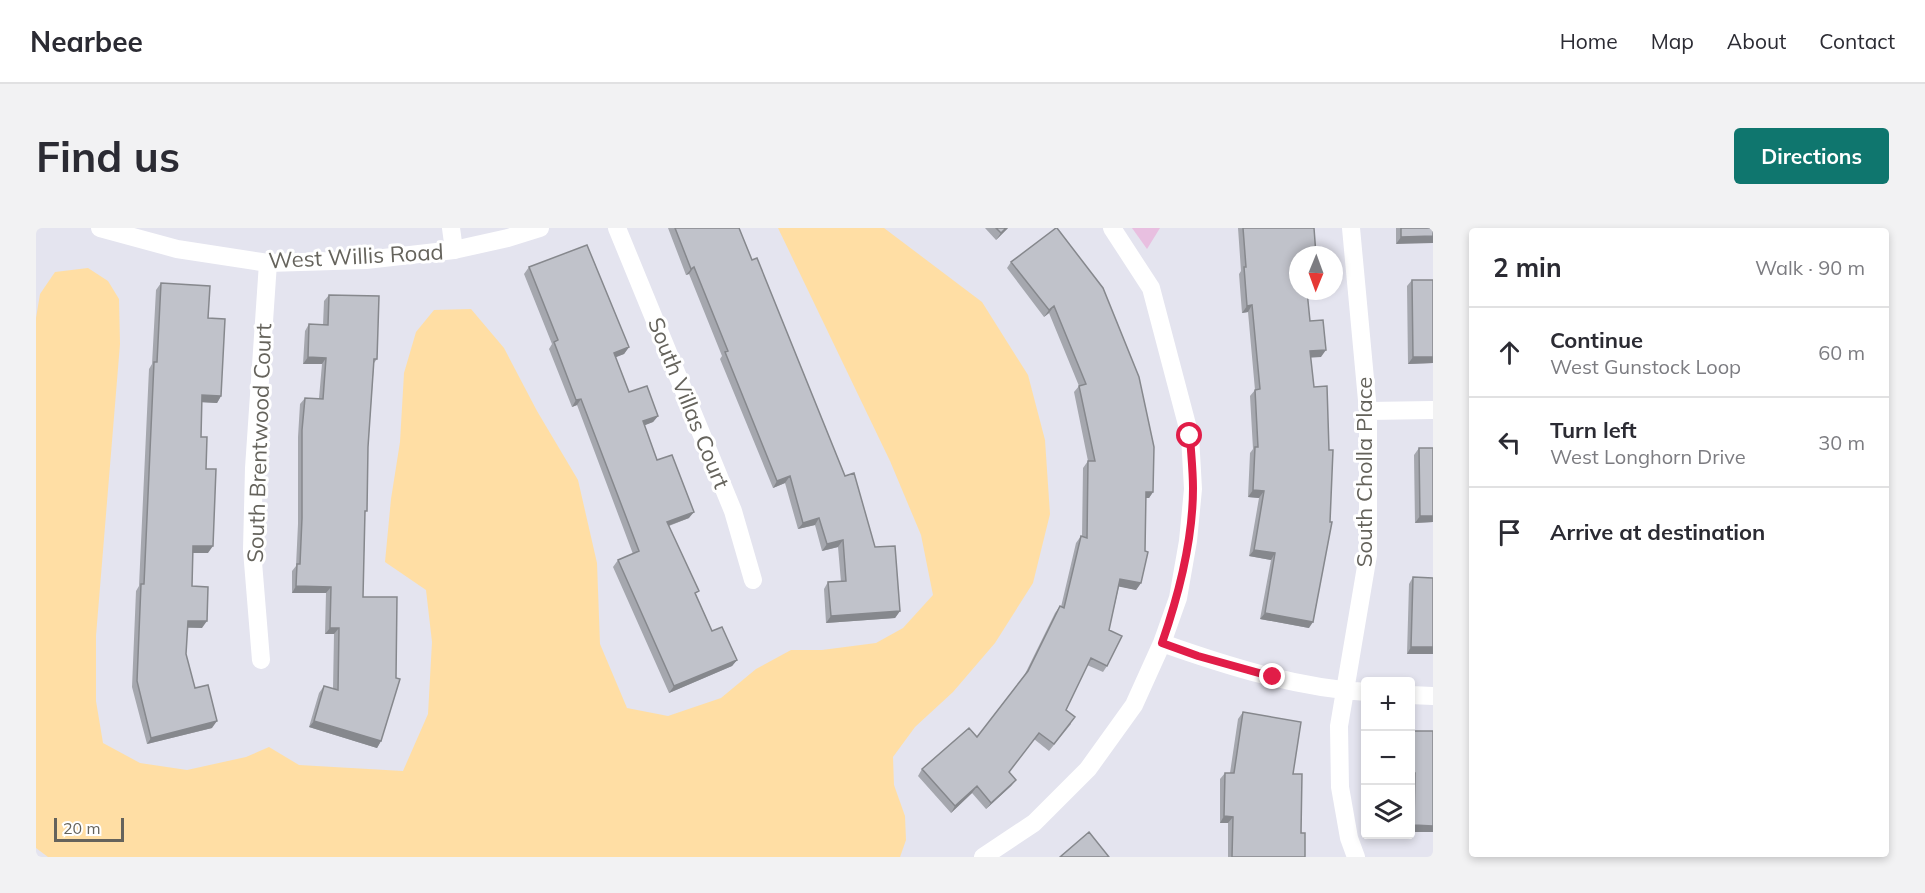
<!DOCTYPE html>
<html lang="en">
<head>
<meta charset="utf-8">
<style>
  :root { --surface:#fff; --page:#f2f2f3; --text:#2b2b33; --muted:#7c7c81; --line:#e1e1e2; --accent:#0f766e }
  body { margin:0; font-family:Mulish,sans-serif; background:var(--page); color:var(--text) }
  .controls { position:absolute; right:18px; bottom:18px; display:grid; overflow:hidden; border-radius:6px; box-shadow:0 3px 9px #0003 }
  .controls button { width:54px; height:54px; display:grid; place-items:center; padding:0; border:0; border-bottom:2px solid var(--line); background:var(--surface); color:var(--text); font:30px sans-serif }
  .compass { position:absolute; left:1253px; top:18px; width:54px; height:54px; border-radius:50%; background:var(--surface); box-shadow:0 3px 9px #0003; rotate:181deg }
  .scale { position:absolute; left:18px; bottom:15px; width:70px; box-sizing:border-box; padding-left:6px; border:3px solid #65635c; border-top:0; font-size:16px; line-height:21px; white-space:nowrap; color:#65635c; -webkit-text-stroke:4px #fff; paint-order:stroke }
  .stop { position:absolute; width:18px; height:18px; margin:-14px; border:4px solid #e11d48; border-radius:50%; background:#fff }
  .stop.end { background:#e11d48; border-color:#fff; box-shadow:0 2px 6px #0008 }
  .list { margin:0; padding:0; list-style:none }
  h2 { display:flex; justify-content:space-between; align-items:center; height:78px; margin:0; padding:0 24px; font-size:26px }
  h2 small { font-size:20px; font-weight:400; color:var(--muted) }
  .list li { display:grid; grid-template-columns:39px 1fr auto; gap:18px; align-items:center; box-sizing:border-box; height:90px; padding:0 24px; border-top:2px solid var(--line) }
  .list b { display:block; font-size:22px; white-space:nowrap }
  .list p { margin:0; font-size:20px; white-space:nowrap; color:var(--muted) }
  .list em { font-size:20px; font-style:normal; color:var(--muted) }
  .icon { flex:none; width:33px; height:33px; fill:none; stroke:currentColor; stroke-width:2; stroke-linecap:round; stroke-linejoin:round }
  .map { position:relative; flex:none; width:1397px; height:629px; overflow:hidden; border-radius:6px }
  header { display:flex; align-items:center; gap:36px; box-sizing:border-box; height:84px; padding:0 30px; background:var(--surface); border-bottom:2px solid var(--line) }
  header strong { font-size:28px }
  nav { display:flex; gap:33px; margin-inline-start:auto; font-size:21px }
  .intro { display:flex; align-items:center; justify-content:space-between; box-sizing:border-box; height:144px; padding:0 36px }
  h1 { margin:0; font-size:42px }
  .button { padding:15px 27px; border-radius:6px; background:var(--accent); color:#fff; font-size:21px; font-weight:700 }
  main { display:flex; gap:36px; padding:0 36px }
  aside { flex:1; background:var(--surface); border-radius:6px; box-shadow:0 3px 9px #0003 }
  .map>svg:first-child { display:block }
</style>
</head>
<body>
<header>
<strong>Nearbee</strong>
<nav><a>Home</a><a>Map</a><a>About</a><a>Contact</a></nav>
</header>
<div class="intro"><h1>Find us</h1><a class="button">Directions</a></div>
<main>
<div class="map">
<svg width="1397" height="629" viewBox="0 0 1397 629">
  <rect width="100%" height="100%" fill="#e4e4ef"/>
  <path fill="#e8bfe0" d="M1096,0h28l-13,21z"/>
  <path fill="#ffdea4" d="M742,0h106l98,74 46,73 17,65 5,74 -17,69 -38,60 -42,49 -38,35 -22,30 1,28 11,31 1,24 -6,17h-852l-12,-9v-530l4,-24 15,-22 33,-4 20,13 11,18 1,45 -24,292v65l7,42 37,20 47,7 59,-13 23,-10 30,18 104,6 25,-57 4,-72 -6,-52 -41,-28 6,-63 9,-57 4,-69 12,-41 18,-22 37,-1 33,39 33,63 41,69 19,83 3,81 27,64 41,8 53,-18 35,-29 35,-19h31l54,-7 27,-15 30,-33 -12,-60 -31,-74z"/>
  <g fill="none" stroke-linecap="round" stroke-linejoin="round">
    <path stroke="#fff" stroke-width="18" d="M415,0l3,22
      M581,0l116,283 20,69
      M1315,0l17,183v144l-29,171 1,61 9,51 7,19
      M1332,183l65,-1
      M1126,415c65,23 135,45 204,49
      M225,432l-9,-110 2,-82 14,-205
      M1374,467l23,1
      M947,629l51,-34 54,-54 46,-64 28,-62 16,-45 10,-57 5,-52 -3,-53 -39,-148 -39,-60"/>
    <path stroke="#fff" stroke-width="18" d="M64,0l77,21 91,14 98,-3 88,-10 54,-12 32,-10"/>
  </g>
  <path fill="#a5a7ae" d="M632,0h71l13,32 93,216 30,71 25,64 -5,7 -69,5 -2,-34 4,-7h13l-3,-35 -16,4 -7,-26 -17,4 -13,-46 -12,5 -53,-129 2,-3 -33,-82 -3,1z
    M949,0h23l-12,12z
    M1020,0l97,264 -4,6h-3l-5,85 -5,7 -17,-4 -10,44 -2,36 -4,6 -16,-7 -21,45 5,14 -22,27 -15,-12 -25,33 7,8 -5,6 -25,23 -14,-16 -21,20 -33,-37 4,-7 55,-32 47,-61 31,-63 5,-7 1,1 15,-64 5,-7 1,1 1,-69 5,-7 -14,-69 5,-6 -30,-73 -5,4 -37,-49 4,-6z
    M1202,0h76l-16,27 12,66 11,36h-10l-2,271 -49,-9 11,-59 -22,-4 10,-58 -11,-1 2,-44 3,-4 -3,-53 5,-6 -7,-78 -6,1 -3,-39 2,-3z
    M1360,0h37l-37,16z
    M493,39l100,80 -5,7 -9,3 14,35 29,24 -5,6 -9,3 13,35 32,58 -20,8 27,69 16,36 25,29 -5,6 -63,27 -56,-126 5,-7 15,-6 -56,-149 -5,2 -23,-58 3,-5 -28,-70z
    M1376,52l21,83 -25,1 -1,-78z
    M125,55l47,35 13,78 -4,7 -15,-1 -1,35 5,32 2,84h-15l-1,33 10,42h-15l-1,26 9,34 17,40 -65,16 -15,-57 4,-96 3,-5 10,-217 3,-5 4,-74z
    M293,67l48,64 -3,4 -6,84 -3,68 -2,82 18,144 -4,7 -68,-21 10,-34 5,-7 9,3 1,-55h-9l1,-41h-34v-22l4,-5 2,-42v-87l2,-33 5,-6h14l3,-34h-19l2,-33 4,-7 14,1 1,-24z
    M1383,220h14v74l-18,1 -1,-68z
    M1377,349l20,77h-26l2,-70z
    M1207,484l50,62 12,83h-77v-34h-8v-44l5,-6h5l8,-54z
    M1374,503h23v101h-23z"/>
  <path fill="#86888d" d="M970,0h2l-12,12 5,-7z
    M1397,8v7l-37,1 5,-7z
    M658,39l-5,7 -3,1 5,-6z
    M1216,77l-4,7 -6,1 5,-7z
    M1018,78l-5,7 -5,4 5,-7z
    M593,119l-5,7 -15,6 5,-7z
    M1290,122l-5,7 -16,1 5,-7z
    M272,129l18,1 -4,6h-19z
    M1377,129h20v6l-25,1z
    M166,167l19,1 -4,7 -19,-1z
    M545,171l-4,6 -5,2 4,-7z
    M622,188l-5,6 -15,6 5,-7z
    M754,248l-5,7 -12,5 4,-7z
    M1217,262l11,1 -5,7 -11,-1z
    M1110,264h7l-4,6h-8z
    M658,284l-5,6 -27,10 5,-6z
    M1384,288h13v6l-18,1z
    M783,290l-4,7 -17,4 5,-6z
    M807,312l-5,7 -16,4 5,-7z
    M157,318h20l-5,7h-19z
    M1218,322l21,3 -4,7 -22,-4z
    M1084,351l21,4 -5,7 -20,-4z
    M260,358l35,1 -5,6h-34z
    M864,383l-5,7 -69,5 5,-7z
    M1229,385l48,9 -4,6 -49,-9z
    M152,393h19l-5,7 -19,-1z
    M294,400h9l-5,6h-9z
    M1375,419h22v7h-26z
    M701,432l-5,6 -63,27 5,-7z
    M181,493l-5,7 -65,16 4,-6z
    M278,493l67,20 -4,7 -68,-21z
    M1374,545h5l-5,6z
    M980,552l-5,6 -25,23 5,-6z
    M941,558l-5,7 -21,20 4,-7z
    M1188,588l9,1 -5,6h-8z
    M1378,597l19,1v6h-23v-2z"/>
  <path fill="#c0c2ca" stroke="#86888d" stroke-width="1.5" d="M639,0h64l13,32 5,-2 88,218 9,-3 21,74 20,-1 5,65 -69,5 -3,-34 18,-1 -3,-41 -16,4 -8,-26 -16,5 -13,-47 -13,5 -52,-129 3,-1 -34,-84 -3,2z
    M960,0h10l-5,5z
    M1020,0h1l46,60 36,89 15,70 -1,45h-7l-1,59 3,1 -7,31 -21,-4 -11,51 13,6 -15,30 -16,-8 -25,52 9,7 -21,27 -15,-11 -30,39 7,8 -25,23 -14,-17 -22,20 -33,-37 47,-41 8,9 51,-66 32,-65 4,2 17,-72 6,2 1,-77h7l-16,-75 7,-2 -32,-78 -5,4 -38,-48z
    M1207,0h71l2,27h-18v36h9l3,30 13,-1 3,30 -16,1 4,36 13,-1 2,64h4l-3,72h2l-19,100 -48,-9 10,-60 -21,-3 10,-59 -11,-1 2,-43h3l-3,-57 5,-1 -8,-84 -5,1 -3,-39h2z
    M1365,0h32v8l-32,1z
    M551,17l42,102 -15,6 15,39 18,-6 11,30 -15,5 14,39 15,-5 22,57 -27,10 32,69 -4,2 17,38 10,-4 15,33 -63,26 -56,-126 21,-9 -58,-152 -5,1 -22,-58 4,-2 -29,-73z
    M1376,52h21v77h-20z
    M125,55l49,3 -2,32 17,1 -4,77 -19,-1 -1,42h6l-1,32h10l-3,77h-20l-1,40 16,1 -1,34h-19l-2,33 9,34 13,-3 9,36 -66,17 -14,-57 4,-97h3l10,-222h3z
    M293,67l50,1 -2,63h-3l-6,88 -1,64h-2l-2,86h34l-1,81 4,1 -19,62 -67,-20 10,-35 14,4 1,-62h-9l1,-41 -35,-1 1,-22h3l2,-46v-88l3,-32 18,1 3,-41 -18,-1 1,-33 19,1z
    M1383,220h14v68h-13z
    M1377,349l20,1v69h-22z
    M1207,484l58,10 -8,52h9l-1,59h4v24h-73l1,-40 -9,-1 1,-43h9z
    M1374,503h23v95l-19,-1 1,-52h-5z
    M1053,604l20,25h-49z"/>
  <g fill="none" stroke-linecap="round" stroke-linejoin="round">
    <path stroke="#e11d48" stroke-width="8" d="M1154,208c1,17 3,35 3,52 0,52 -14,106 -31,155l36,13 75,21"/>
  </g>
  <g text-anchor="middle" dominant-baseline="central" stroke-width="6" stroke-linejoin="round" paint-order="stroke">
    <g font-size="22" fill="#65635c" stroke="#fff">
      <text transform="translate(320 28) rotate(-3)">West Willis Road</text>
      <text transform="translate(653 175) rotate(68)">South Villas Court</text>
      <text transform="translate(223 215) rotate(-88)">South Brentwood Court</text>
      <text transform="translate(1328 244) rotate(-90)">South Cholla Place</text>
    </g>
  </g>
</svg>
<div class="controls">
<button>+</button>
<button>−</button>
<button><svg class="icon" aria-label="layers" viewBox="0 0 24 24"><path d="M12 4l9 5-9 5-9-5zM3 14l9 5 9-5"/></svg></button>
</div>
<svg class="compass" viewBox="-18 -18 36 36"><path d="M0-13l5 13h-10z" fill="#e53935"/><path d="M0 13l5-13h-10z" fill="#7c7c81"/></svg>
<div class="scale">20 m</div>
<div class="stop" style="left:1154px;top:208px"></div>
<div class="stop end" style="left:1237px;top:449px"></div>
</div>
<aside>
<h2>2 min<small>Walk · 90 m</small></h2>
<ul class="list">
<li><svg class="icon" aria-label="ahead" viewBox="0 0 24 24"><path d="M12 20V5M6 11l6-6 6 6"/></svg><div><b>Continue</b><p>West Gunstock Loop</p></div><em>60 m</em></li>
<li><svg class="icon" aria-label="left" viewBox="0 0 24 24"><path d="M17 20v-9H6M10 6l-5 5 5 5"/></svg><div><b>Turn left</b><p>West Longhorn Drive</p></div><em>30 m</em></li>
<li><svg class="icon" aria-label="arrive" viewBox="0 0 24 24"><path d="M6 21V4h12l-3 4 3 4H6"/></svg><div><b>Arrive at destination</b></div></li>
</ul>
</aside>
</main>
</body>
</html>
